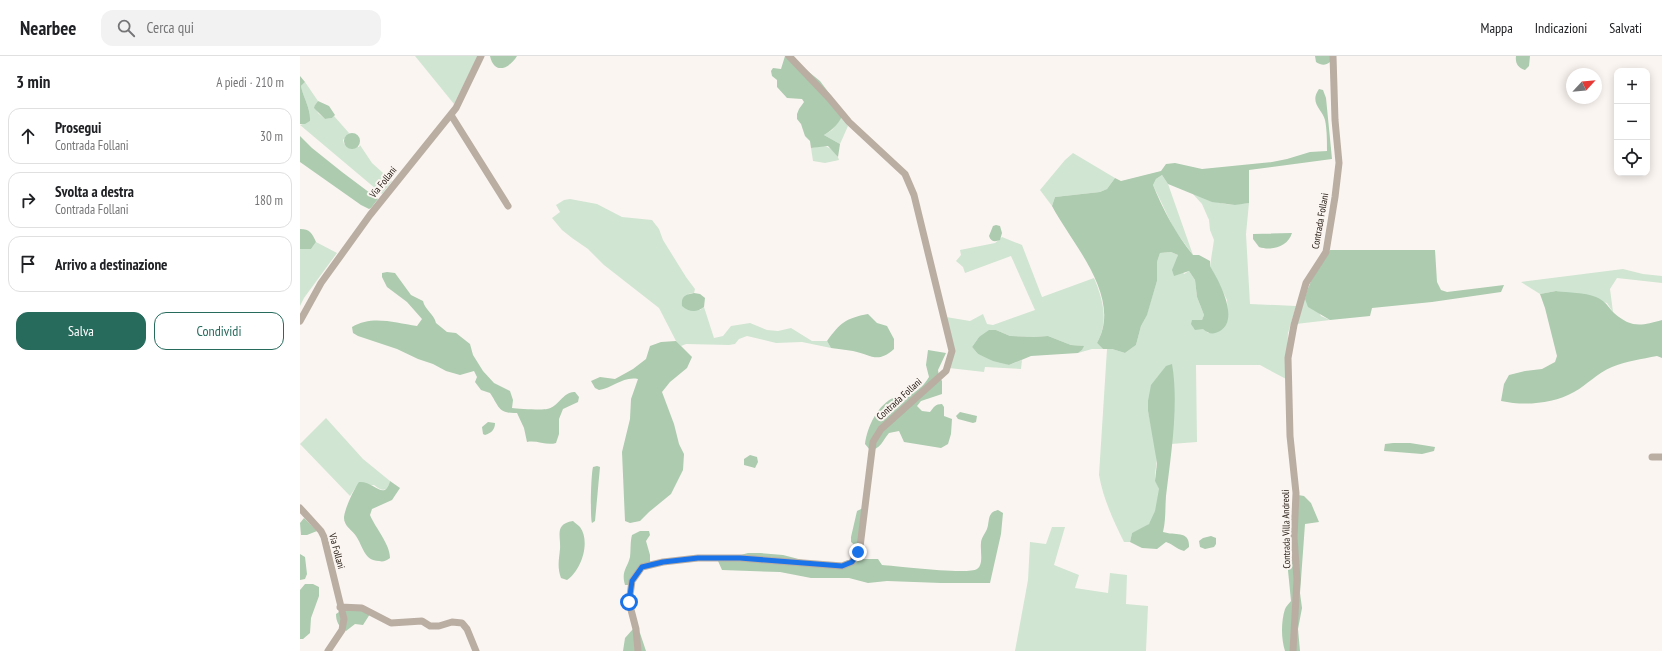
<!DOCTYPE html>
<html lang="it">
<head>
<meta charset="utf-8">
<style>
  :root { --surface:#fff; --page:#f2f2f2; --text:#202124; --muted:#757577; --line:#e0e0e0; --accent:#276b5d }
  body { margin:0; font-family:"PT Sans Narrow",sans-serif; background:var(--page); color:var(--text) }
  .controls { position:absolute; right:12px; top:12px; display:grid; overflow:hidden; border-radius:8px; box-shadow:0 2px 10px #0003 }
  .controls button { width:36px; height:36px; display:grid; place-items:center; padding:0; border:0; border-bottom:1px solid var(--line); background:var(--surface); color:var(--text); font:20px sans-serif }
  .compass { position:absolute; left:1266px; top:12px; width:36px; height:36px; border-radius:50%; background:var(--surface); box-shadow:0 2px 10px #0003; rotate:64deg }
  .stop { position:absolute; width:12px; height:12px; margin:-9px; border:3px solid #1a73e8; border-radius:50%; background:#fff }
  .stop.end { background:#1a73e8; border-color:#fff; box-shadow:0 1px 4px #0008 }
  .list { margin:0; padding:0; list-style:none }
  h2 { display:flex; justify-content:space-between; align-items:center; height:52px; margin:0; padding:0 16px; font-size:17px }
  h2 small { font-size:13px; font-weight:400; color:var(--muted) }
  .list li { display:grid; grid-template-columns:26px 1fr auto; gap:12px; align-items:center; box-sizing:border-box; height:56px; margin:0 8px 8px; padding:0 8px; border:1px solid var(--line); border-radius:12px }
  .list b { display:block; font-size:15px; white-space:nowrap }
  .list p { margin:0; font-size:13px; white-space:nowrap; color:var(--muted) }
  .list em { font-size:13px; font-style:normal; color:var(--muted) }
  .actions { display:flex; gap:8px; padding:12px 16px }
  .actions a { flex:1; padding:9px 0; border:1px solid var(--accent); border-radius:12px; text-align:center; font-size:14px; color:var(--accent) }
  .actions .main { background:var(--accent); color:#fff }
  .icon { flex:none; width:22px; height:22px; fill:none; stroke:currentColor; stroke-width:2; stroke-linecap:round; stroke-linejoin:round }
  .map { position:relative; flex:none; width:1362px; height:595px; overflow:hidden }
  header { display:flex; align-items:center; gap:24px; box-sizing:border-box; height:56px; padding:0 20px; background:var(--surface); border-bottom:1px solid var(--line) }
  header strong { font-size:19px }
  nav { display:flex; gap:22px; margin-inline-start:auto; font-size:14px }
  .search { width:280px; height:36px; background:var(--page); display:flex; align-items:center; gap:10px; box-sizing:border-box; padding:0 14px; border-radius:12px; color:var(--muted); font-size:15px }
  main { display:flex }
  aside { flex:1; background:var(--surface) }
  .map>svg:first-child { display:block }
</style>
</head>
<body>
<header>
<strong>Nearbee</strong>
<div class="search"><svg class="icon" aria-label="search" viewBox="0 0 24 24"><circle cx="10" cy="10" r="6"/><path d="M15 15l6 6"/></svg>Cerca qui</div>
<nav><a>Mappa</a><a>Indicazioni</a><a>Salvati</a></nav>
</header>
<main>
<aside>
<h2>3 min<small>A piedi · 210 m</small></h2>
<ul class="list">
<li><svg class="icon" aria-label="ahead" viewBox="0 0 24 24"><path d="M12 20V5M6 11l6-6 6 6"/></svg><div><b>Prosegui</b><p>Contrada Follani</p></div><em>30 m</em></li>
<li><svg class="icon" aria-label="right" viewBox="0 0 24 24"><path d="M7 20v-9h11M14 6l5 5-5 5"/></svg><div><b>Svolta a destra</b><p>Contrada Follani</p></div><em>180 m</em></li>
<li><svg class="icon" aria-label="arrive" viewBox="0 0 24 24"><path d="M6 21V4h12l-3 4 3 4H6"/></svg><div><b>Arrivo a destinazione</b></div></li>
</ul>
<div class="actions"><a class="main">Salva</a><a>Condividi</a></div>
</aside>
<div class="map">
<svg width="1362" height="595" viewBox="0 0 1362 595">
  <rect width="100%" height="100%" fill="#fbf5f1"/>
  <path fill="#d0e5d2" d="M115,0h63l-24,48z
    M5,26l13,19 -3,4 3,8 7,6 7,-1 2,-2 15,17 -6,7 1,4 15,3 1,-2 12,18 20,18 -10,13 -82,-69 10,-4c1,-12 -7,-24 -9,-35z
    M541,62l7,8 -8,18 -16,-9 8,-5z
    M523,90c6,0 15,8 16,14l-14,3 -12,-2 -2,-13z
    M773,97l42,25 -8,11 -7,3 -45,5 -3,9 -12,-16 25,-30z
    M862,119l6,9 25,71 -19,-26 -21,-44 3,-6z
    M892,137c23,9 31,14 57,10l-3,31 4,70 46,2 -8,27 -2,46 -26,-14h-64l1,77 -26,2 3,-54 -26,21 9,45c0,8 -2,14 -2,21 0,5 3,8 4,12 1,7 -5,31 -10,35 -4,4 -12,7 -17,9l-2,9h-6c-11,-22 -21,-44 -25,-67l8,-126h5l13,4 11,-8 5,-19 6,-12 10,-33v-19l3,-9 11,-1 7,3 -1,4 7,15 5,-3 6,9 2,17 7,18 -2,5 -5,1 11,12 18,-9 2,-10 -1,-14 -17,-34 4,-26 -4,-10 -1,-10 -7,-16z
    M270,143l27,5 25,13 30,3 7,9 4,11 23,37 9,12 -1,4 -6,1 12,16 4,-3 10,31 9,-2 8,-10 19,-3 17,7 11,1 13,-3 21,13h15l4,7 -29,-6 -26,1 -29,-7 -8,3 -4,5 -6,1 -43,-1 -5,2 -5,-5 -17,-33 -55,-43 -16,-16 -16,-11 -10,-8 -10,-12 8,-6 -4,-7 8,-5z
    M702,181l20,8 20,52 52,-19c9,21 15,44 3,65l6,6h-11l-14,4 4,-3 1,-4 -12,-1 -23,-9 -14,1 -24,-1 -14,-6 -17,7 -7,10 6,7 31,11 13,-5 -1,9 -36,-2 -1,5 -35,-4 1,-6 -4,-45 24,4 13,-7 4,10 6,1 42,-15 -24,-54 -46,17 -2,-6 -7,-6 5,-6 -1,-5 35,-7z
    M16,186l21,11 -33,45 -4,8v-57h11z
    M1323,213l20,5 19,2v7l-45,-5 -7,11 3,23 -6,-9 -51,-12 -16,3 -19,-12z
    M1007,235l14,25 9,4 -34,4z
    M26,362l37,41 27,22c-3,11 -8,11 -16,4l-18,2 -6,9 -50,-52z
    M752,471h13l-11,38 25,10 -4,13 33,5 2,-20 17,2 -1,29 22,2 -2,45h-131l13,-71 2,-38 16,2z"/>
  <path fill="#accbaf" d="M190,0h27c-8,13 -23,19 -27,0z
    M485,0h7l7,8 21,17 24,32c-5,10 -10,16 -20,22l16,9 -2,13 -10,-11 -17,2 -1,-7 -5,-5 -4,-12 -4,-5v-5l2,-5 5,-7 -2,-3 -15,-1 -10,-11v-7l-5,-4 -1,-5 2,-3 8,1z
    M1015,0h20c-5,7 -10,12 -19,6z
    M1216,0h14l-1,10 -4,4c-7,-2 -10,-7 -9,-14z
    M0,20l5,6 -4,4c2,11 10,23 9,35l-5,3h-5z
    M1019,33l4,1 3,8 6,61 -83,11v33l-14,2 -23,-3 -44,-18 -6,-9 -6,4 -3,6c10,25 23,49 40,70h6l11,6v5c9,15 30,53 10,65 -7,4 -11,3 -17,-2l-8,1 -4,-6 1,-4h10l2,-5 -7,-18 -2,-17 -6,-9 -15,5 -2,-6 6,-15 -7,-3 -11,1 -3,9v19l-10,34 -6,11 -5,19 -11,8 -13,-4h-9l-6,-6c26,-46 -25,-99 -45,-137l3,-9 45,-5 7,-3 8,-11 6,3 40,-10 5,-7 9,-1 27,6 70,-7 15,-3 23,-7 17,-1c0,-9 0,-22 -2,-31 -3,-11 -16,-17 -6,-31z
    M18,45l11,5 6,9 -3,3 -7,1 -11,-11 1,-3z
    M44 85a8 8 0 1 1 16 0a8 8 0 1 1-16 0Z
    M0,80l12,12 30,24 36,27 -7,9 -2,1 -8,-4 -61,-43z
    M696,169l4,1 2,7 -2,7c-5,2 -9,2 -11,-4l4,-10z
    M0,173c10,0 12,4 16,13l-5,7h-11z
    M992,177c-4,14 -21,18 -33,14l-6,-8v-5z
    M1030,194h105l2,32 4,8 6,2 57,-7 -3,7 -69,10 -60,6 -2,8 -40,4 -22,-13 -3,-8 2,-8 4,-10z
    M87,216l8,1 16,22 12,6c2,9 11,13 13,22l11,9 9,1 14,11 3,11 10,16 11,12 16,8 3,9 -1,8c6,1 31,2 35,1 12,-2 16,-18 28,-17l4,5 -1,5 -15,7 -4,10v15l-3,9c-9,3 -19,-3 -29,-1l-3,-14 -7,-15c-19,1 -18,-7 -27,-20l-9,-3 -6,-8 2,-5 -3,-6 -14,4 -14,-4 -13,-7 -15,-5 -21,-10 -39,-13 -5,-3 -1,-6c20,-12 43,-4 65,-1l5,-7 -15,-17 -20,-15 -5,-10v-4z
    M1256,235c13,2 28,1 40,6 11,5 11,9 18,16 17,15 27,13 48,7v38l-5,-2c-15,3 -31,5 -45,11 -15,6 -25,18 -38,25 -21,12 -50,14 -73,9l3,-17 5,-9 16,-4 17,-2 13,-7 2,-6 -12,-48 -5,-14z
    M394,237l6,1 5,4 -1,9c-8,6 -15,5 -22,-1 -1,-10 3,-11 12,-13z
    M568,258l9,9 10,3 7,13v10c-17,15 -22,6 -41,2 -7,-1 -14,-2 -22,-3l-4,-7c13,-18 19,-23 41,-27z
    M689,274h7l14,6 24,1 14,-1 23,9 13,1 -2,4 -4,3 -47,3 -22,9 -16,-4 -15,-7 -6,-7 7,-10z
    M376,285l16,16 -5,11 -17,14 -8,10 12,32 5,20 5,10 -1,16 -12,24 -22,18 -9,9 -10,2 -5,-2 -3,-69 8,-33 1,-20 7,-20c-15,-3 -25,9 -39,11l-4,-2 -4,-7 9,-4 15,2 18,-10 13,-10 4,-13 11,-4z
    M628,294l18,3 -8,17 1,6 3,5v13l-21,7 -4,5 5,5 8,1c4,-5 5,-8 12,-8l2,3v9l8,3 -1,15 -3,10 -7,4 -37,-6 -5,-11 -10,2c-6,7 -9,17 -19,17l-5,-6c2,-17 13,-40 30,-47 2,-1 6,-1 9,-2 12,-2 19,-8 25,-18l-3,-12z
    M872,308c7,40 -1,91 -6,132 -1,12 0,24 -3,36 12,4 27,-2 26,15l-5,4c-8,-2 -11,-7 -18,-9l-9,7 -15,-1 -12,-6 2,-9 17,-9 6,-13 4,-22 -4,-8 2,-18 -9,-52v-10l3,-16 15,-19z
    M660,356l17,4 -1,6 -3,1 -15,-4 -2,-3z
    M188,366l7,1c0,7 -4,10 -10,12l-2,-1 -1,-7z
    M1093,387h17l25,4 -1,4 -12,3 -38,-3 1,-7z
    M450,399l7,2 1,5 -3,6 -11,-3v-6z
    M297,410l3,1 -5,54 -3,2c-2,-5 -1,-49 1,-56z
    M90,425l10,7 -8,12 -20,9 -2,6c6,14 20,29 20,43 -4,3 -7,4 -11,3 -15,0 -16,-15 -23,-25 -4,-6 -12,-10 -12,-18 0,-8 10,-29 15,-36 16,-1 25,20 31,-1z
    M998,439l6,1 7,7 8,19 -14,2 -5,69 2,15 -4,21 2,22h-15c-4,-12 -4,-30 0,-42 1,-3 4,-5 6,-8l-5,-51 12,-25z
    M565,451l-8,40 -6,-5v-5l6,-26z
    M698,454l5,3 -2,21 -11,49h-49l-54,-2 -19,2 -19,-5h-38l-31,-6 -58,-2 -4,-9 30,-8h12l23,2 35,9 30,2 14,-7h16l4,6c15,1 86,10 95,4 7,-5 3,-18 4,-26 0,-5 4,-9 6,-14 2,-5 1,-11 4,-15 2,-3 4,-3 7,-4z
    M4,462l13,13 -10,4h-6l-1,-12z
    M273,465c2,2 5,4 7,6 11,15 1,44 -13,53l-6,-2c-4,-11 -2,-18 -1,-29 1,-13 -6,-25 13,-28z
    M340,475h9l1,4 -4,6 4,14v8l-20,22h-5c-4,-14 2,-16 5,-28 1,-7 0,-15 2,-22z
    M911,480l5,2v6l-2,3 -9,2 -5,-2 -1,-6 4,-3z
    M0,498l5,3 2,17 -2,5 -5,1z
    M5,528h8l6,3v9l-8,22 -1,15 -7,6h-3v-49z
    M48,550l22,8 -7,11 -8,-1 -9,7c-7,-4 -10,-9 -10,-17z
    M333,573l7,4 6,18h-23l2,-13z"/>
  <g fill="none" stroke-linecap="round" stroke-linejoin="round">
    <path stroke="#baaea3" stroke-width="7" d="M151,59l57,91
      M0,265l21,-38 49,-68 86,-107 25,-52
      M1352,401h10
      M0,452l21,23 3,6 20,82 -2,11 -14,21
      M40,551l22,1 29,15 31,-2 8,5h9l13,-4 10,1 5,6 9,22
      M338,595l-2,-22 -7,-27 3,-21 10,-14 21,-5 35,-4h42l102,8 10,-4 8,-15 13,-105 8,-13 8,-7 57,-51 6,-20 -38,-156 -9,-21 -56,-52 -20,-24 -40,-42
      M993,595l4,-72 -3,-42 2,-44 -6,-57 -2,-78 6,-33 12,-42 20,-31 9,-55 4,-34 -4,-43 -2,-64"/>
  </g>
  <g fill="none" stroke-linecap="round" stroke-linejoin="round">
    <path stroke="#1a73e8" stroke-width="5" d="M329,546l3,-21 10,-14 21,-5 35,-4h42l102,8 10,-4 6,-10"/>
  </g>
  <g text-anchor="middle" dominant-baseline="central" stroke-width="4" stroke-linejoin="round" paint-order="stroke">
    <g font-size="10" fill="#20160e" stroke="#fbf5f1">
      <text transform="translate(83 126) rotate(-51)">Via Follani</text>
      <text transform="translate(1020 165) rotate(-80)">Contrada Follani</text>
      <text transform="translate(599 343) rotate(-42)">Contrada Follani</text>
      <text transform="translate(986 473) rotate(-91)">Contrada Villa Andreoli</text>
      <text transform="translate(37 495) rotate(75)">Via Follani</text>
    </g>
  </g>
</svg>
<div class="controls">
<button>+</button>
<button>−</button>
<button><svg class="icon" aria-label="locate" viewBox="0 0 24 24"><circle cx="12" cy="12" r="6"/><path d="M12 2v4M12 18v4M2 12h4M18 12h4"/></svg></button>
</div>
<svg class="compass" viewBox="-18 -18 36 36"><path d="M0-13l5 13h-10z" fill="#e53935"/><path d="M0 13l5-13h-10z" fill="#757577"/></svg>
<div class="stop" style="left:329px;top:546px"></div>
<div class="stop end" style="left:558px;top:496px"></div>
</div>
</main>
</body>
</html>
